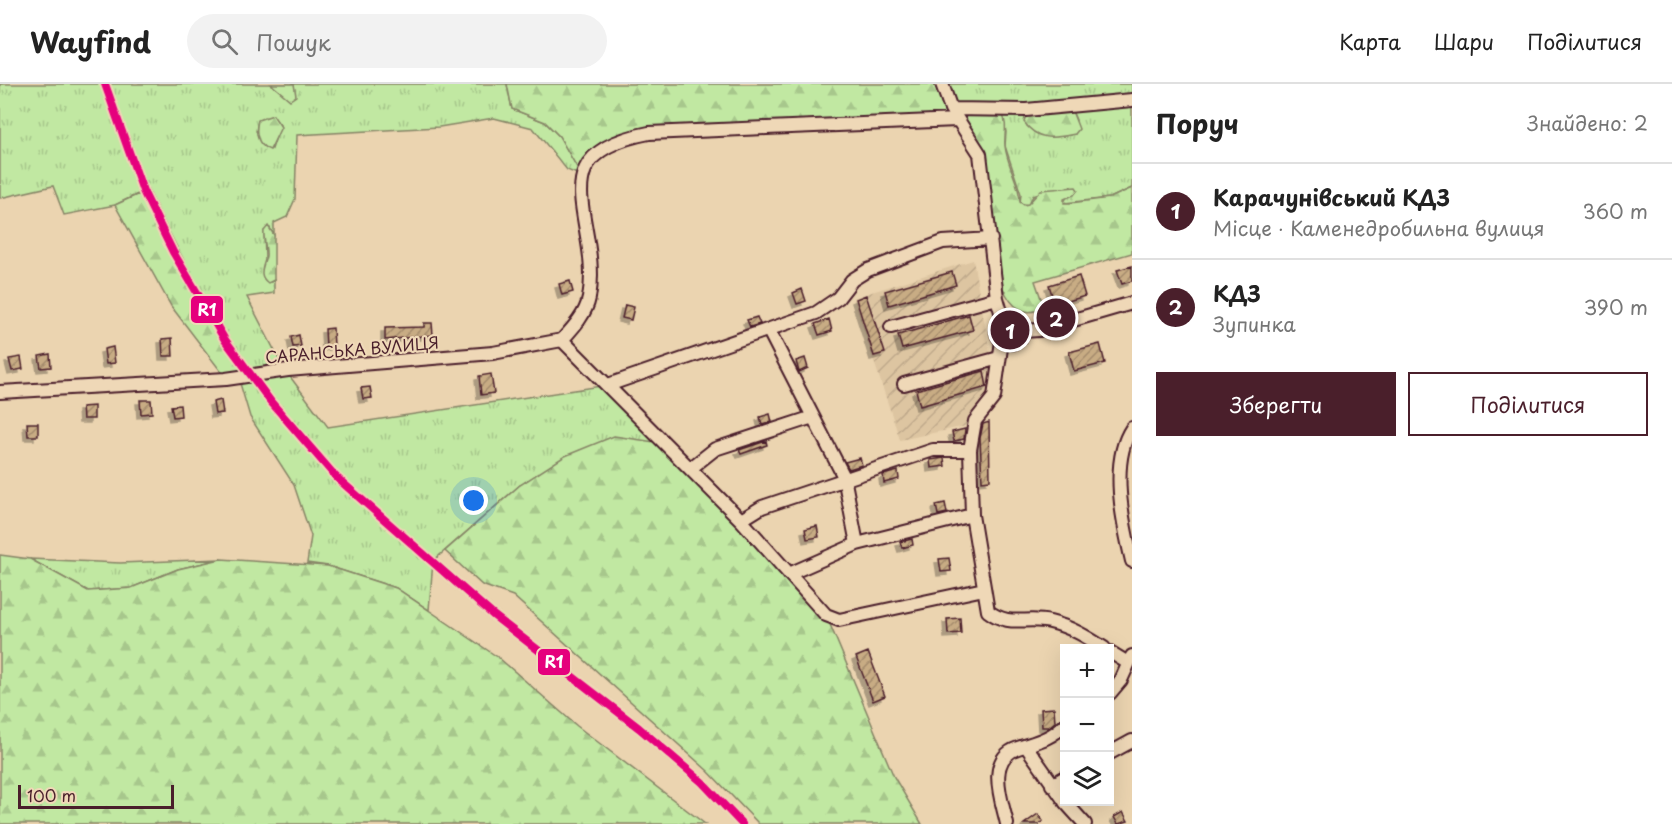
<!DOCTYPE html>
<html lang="uk">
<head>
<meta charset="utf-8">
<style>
  :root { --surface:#fff; --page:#f2f2f2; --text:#222; --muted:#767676; --line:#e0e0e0; --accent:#4a1f2b }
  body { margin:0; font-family:"Playpen Sans",sans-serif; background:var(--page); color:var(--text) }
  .controls { position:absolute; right:18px; bottom:18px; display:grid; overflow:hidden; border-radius:0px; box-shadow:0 6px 24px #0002 }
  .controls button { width:54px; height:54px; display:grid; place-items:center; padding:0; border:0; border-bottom:2px solid var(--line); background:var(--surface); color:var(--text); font:30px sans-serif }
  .scale { position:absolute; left:18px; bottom:15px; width:156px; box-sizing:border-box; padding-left:6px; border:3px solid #4a1f2b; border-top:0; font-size:16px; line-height:21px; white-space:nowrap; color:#4a1f2b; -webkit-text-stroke:4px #efd8b7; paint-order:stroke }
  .you { position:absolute; left:474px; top:417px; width:21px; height:21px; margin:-15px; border:4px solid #fff; border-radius:50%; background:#1a73e8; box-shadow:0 0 0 9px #1a73e833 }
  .badge { display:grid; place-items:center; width:39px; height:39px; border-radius:50%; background:var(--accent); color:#fff; font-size:20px; font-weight:700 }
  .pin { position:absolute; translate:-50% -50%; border:3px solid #fff; box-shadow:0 2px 6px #0006 }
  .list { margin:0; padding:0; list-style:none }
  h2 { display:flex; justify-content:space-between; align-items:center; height:78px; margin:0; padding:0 24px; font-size:26px }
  h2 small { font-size:20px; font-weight:400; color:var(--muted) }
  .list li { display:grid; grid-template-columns:39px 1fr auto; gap:18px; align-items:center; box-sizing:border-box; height:96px; padding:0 24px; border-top:2px solid var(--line) }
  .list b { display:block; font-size:22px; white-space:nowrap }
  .list p { margin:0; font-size:20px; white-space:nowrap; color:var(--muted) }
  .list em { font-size:20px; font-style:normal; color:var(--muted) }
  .actions { display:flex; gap:12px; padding:18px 24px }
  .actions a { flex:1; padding:14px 0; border:2px solid var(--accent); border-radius:0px; text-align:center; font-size:21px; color:var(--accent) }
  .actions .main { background:var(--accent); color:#fff }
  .icon { flex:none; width:33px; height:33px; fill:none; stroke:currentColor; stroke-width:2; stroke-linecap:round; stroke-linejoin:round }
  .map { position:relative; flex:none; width:1132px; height:740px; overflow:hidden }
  header { display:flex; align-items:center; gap:36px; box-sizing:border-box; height:84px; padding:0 30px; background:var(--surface); border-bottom:2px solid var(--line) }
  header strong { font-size:28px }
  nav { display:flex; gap:33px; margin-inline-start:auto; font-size:21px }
  .search { width:420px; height:54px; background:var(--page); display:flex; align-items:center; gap:15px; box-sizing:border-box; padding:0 21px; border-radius:33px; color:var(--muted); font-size:22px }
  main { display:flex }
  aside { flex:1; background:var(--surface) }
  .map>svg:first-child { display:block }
</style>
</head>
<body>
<header>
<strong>Wayfind</strong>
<div class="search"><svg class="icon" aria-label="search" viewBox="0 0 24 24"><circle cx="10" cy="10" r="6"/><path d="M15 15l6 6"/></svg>Пошук</div>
<nav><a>Карта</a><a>Шари</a><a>Поділитися</a></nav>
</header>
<main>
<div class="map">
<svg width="1132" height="740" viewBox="0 0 1132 740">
  <defs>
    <pattern id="industrial-furrows" width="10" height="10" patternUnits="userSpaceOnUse" patternTransform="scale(1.5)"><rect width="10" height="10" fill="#ddc5a1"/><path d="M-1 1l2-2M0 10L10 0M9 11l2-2" fill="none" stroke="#bfa98b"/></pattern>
    <pattern id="grass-tufts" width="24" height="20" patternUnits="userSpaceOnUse" patternTransform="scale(1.5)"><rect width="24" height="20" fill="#c1e8a2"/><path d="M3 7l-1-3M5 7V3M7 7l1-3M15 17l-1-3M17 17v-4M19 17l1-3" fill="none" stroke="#a7c78c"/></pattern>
    <pattern id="forest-firs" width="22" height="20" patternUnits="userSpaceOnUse" patternTransform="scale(1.5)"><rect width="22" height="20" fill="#c1e8a2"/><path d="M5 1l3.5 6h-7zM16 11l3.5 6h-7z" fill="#a7c78c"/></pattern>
    <pattern id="building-hatch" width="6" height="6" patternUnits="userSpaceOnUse" patternTransform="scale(1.5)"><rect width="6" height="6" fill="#c8ac84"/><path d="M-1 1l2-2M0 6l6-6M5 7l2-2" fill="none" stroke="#a48b6c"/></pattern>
    <filter id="shadow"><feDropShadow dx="-4" dy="4" stdDeviation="0" flood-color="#0004"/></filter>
  </defs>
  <rect width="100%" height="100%" fill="#ebd4b0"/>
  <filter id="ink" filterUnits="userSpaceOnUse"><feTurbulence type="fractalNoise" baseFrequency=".0167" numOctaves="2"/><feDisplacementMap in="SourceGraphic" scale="12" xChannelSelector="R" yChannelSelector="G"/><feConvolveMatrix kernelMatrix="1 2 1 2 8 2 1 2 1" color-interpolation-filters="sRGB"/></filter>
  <g filter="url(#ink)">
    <path fill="url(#industrial-furrows)" d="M973,176l21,114 -3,18 -25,34 -66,14 -47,-142z"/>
    <path fill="url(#grass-tufts)" stroke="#868466" stroke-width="1.5" fill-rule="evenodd" d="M0,0h507l5,25 33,13 14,14 23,40 -15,-6 -34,-42 -39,-10 -55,9 -142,8 -2,64 -8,18 -13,6v12l-4,-7 -6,3 1,27 6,24 3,-2v13l-27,4 36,70 -31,4c-41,-57 -74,-119 -104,-182l-33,16 -51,10 -11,-29 -53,12zM264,33l12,3 4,5 -8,24 -16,-18 2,-10z
      M942,0h190v16l-181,9z
      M1132,20v84l-22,10 -46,5 7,-17 -38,10 -5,9 -8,-2 1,-9 -16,-48 1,-14 -4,-19 24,1 1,12c17,14 27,12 48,8l1,-14 -4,-9z
      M288,290l40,53 280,-42 60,59 -148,41 -87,76 -4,49 -33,-22 -68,-22 -21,-3 4,-27 -17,-51 -44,-68 -11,-37z
      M30,475l90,4 101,-4 -43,10 -47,19 -43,3z"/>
    <path fill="url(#forest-firs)" stroke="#868466" stroke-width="1.5" d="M271,0h23l2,12 -6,4z
      M507,0h435l15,36 -308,13 -47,14 -20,29 -23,-40 -14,-14 -33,-13z
      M1072,27l7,18 -4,5c-21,4 -37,8 -51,-12l2,-8z
      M969,28l33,1c6,12 2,21 3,33 2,20 15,37 15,56l4,3 4,-1 13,-14 35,-3 2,3 -4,5 -10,4v4h6l40,-5 22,-10v65l-97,28 9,26c-20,12 -33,-1 -41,-19l-18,-136 -22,-36z
      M273,31l8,12 -11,23c-13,-5 -15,-17 -12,-30z
      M139,110c32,63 66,125 111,181l-24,3 -55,-72 -56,-101z
      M268,142l6,9v45l-6,3c-11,-8 -4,-17 -2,-27 1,-7 -3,-18 -2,-25z
      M614,352l54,8 158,171 68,162 28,47h-163l-51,-53 -195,-175 -31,-11 -37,-34 75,-66 45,-29z
      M0,471l30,4 58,32 43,-3 47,-19 43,-10 107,7 68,22 103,70 78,68 128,98h-705z"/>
    <path fill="url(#building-hatch)" stroke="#4a1f2b" stroke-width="1.5" filter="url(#shadow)" d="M1132,182v15l-10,3 -5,-14z
      M952,188l4,13 -67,20 -4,-14z
      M1079,192l6,20 -30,9 -6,-20z
      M570,197l3,11 -11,3 -3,-11z
      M802,205l4,12 -9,3 -4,-11z
      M866,211l19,58 -11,3 -18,-57z
      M625,221l9,2 -3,13 -9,-2z
      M969,231l4,15 -71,19 -4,-14z
      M757,233l3,7 -10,3 -3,-7z
      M829,235l3,12 -13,4 -4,-11z
      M424,239h8l1,12 -48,5v-12l39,-1z
      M333,244l1,18 -8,1 -1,-18z
      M299,251l2,11 -8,1 -2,-10z
      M172,254l1,18h-10l-1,-17z
      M1100,260l5,19 -31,8 -5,-19z
      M113,263l2,16 -9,1 -2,-15z
      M50,270l1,13 -10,1 -2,-12z
      M21,273l2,12 -11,2 -3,-12z
      M805,274l3,10 -9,4 -3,-11z
      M984,287l3,16 -67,19 -4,-16z
      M491,290l3,19 -13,2 -2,-19z
      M370,303l2,11 -9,1 -2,-11z
      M140,316h11l1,13 -11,1z
      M221,316l2,13 -8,1 -2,-12z
      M180,321l1,11 -8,1 -2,-11z
      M94,322v13h-11l-1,-12z
      M770,330l2,8 -10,3 -2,-8z
      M989,338l1,58 -8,1 -2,-43 3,-14z
      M27,339h11v13h-10z
      M965,345l-1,10 -10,2 -2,-9z
      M766,357l1,4 -26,9 -2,-4z
      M860,374l2,7 -13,4 -4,-7z
      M944,374l1,8 -14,2 -1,-8z
      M898,387l1,8 -15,4 -1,-8z
      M945,419l2,10 -9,2 -2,-10z
      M817,442l2,11 -12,2 -2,-10z
      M912,455l1,6 -11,3 -2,-6z
      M949,474l2,13 -10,1 -2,-13z
      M960,534l1,15 -13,1 -1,-15z
      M868,568l17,44 -12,5 -17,-44z
      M1054,624l1,14 -6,5h-7l-1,-18z
      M1123,728l5,9 -10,3 -4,-7z
      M1038,730l5,7 -4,3h-15z"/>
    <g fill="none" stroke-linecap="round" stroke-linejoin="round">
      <defs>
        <path id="minor" d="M942,0l9,25 29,45 17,144 6,21
          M951,25l75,1 106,-10
          M997 246a13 13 0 1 1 26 0a13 13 0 1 1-26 0Z
          M891,243l106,-29
          M769,247l75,146 13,67
          M1023,247l16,-1 93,-27
          M562,256c11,-12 24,-26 27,-42 14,-77 -55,-143 60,-165l308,-13
          M562,256l179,180 85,95 13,5 145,-31
          M1002,257l-8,56 -19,24 -5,29 2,65 16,96c22,17 38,5 62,11 21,5 37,15 54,26
          M904,300l95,-26
          M608,301l208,-72 22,-15 14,-18 16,-10 75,-28 48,-3
          M0,308l226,-13 62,-9 205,-17 69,-13
          M1132,344c-23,34 -9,95 0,133
          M691,384l24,-19 98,-32
          M741,436l21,-13 171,-57h37
          M789,490l68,-30 115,-29
          M1110,568l18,11
          M1110,609l11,-13 11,-24
          M1026,662l38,54
          M1110,669l22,-12
          M1052,701l12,-7
          M1065,718l20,22
          M1007,740c-5,-23 -22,-65 11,-76 17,-6 33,-9 46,-23"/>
      </defs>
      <use href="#minor" stroke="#4a1f2b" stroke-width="16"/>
      <use href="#minor" stroke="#efd8b7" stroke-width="12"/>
      <defs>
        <path id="rail-1" d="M105,0l38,107 30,61 52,88 46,62 65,75 157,138 146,113 63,54 40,42"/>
      </defs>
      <use href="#rail-1" stroke="#efd8b7" stroke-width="12"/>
      <use href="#rail-1" stroke="#e5007d" stroke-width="8"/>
    </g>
  </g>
  <g text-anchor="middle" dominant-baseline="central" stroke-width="4.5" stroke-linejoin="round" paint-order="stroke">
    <g font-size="16" fill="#4a1f2b" stroke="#efd8b7">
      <text transform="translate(352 265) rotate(-5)">САРАНСЬКА ВУЛИЦЯ</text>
    </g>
  </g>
  <g stroke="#efd8b7" stroke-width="2">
    <rect x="190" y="211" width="34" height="29" rx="6" fill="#e5007d"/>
    <rect x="537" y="564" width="34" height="28" rx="6" fill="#e5007d"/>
  </g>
  <g font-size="16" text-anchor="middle" font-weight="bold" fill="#fff">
    <text x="207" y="232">R1</text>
    <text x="554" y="584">R1</text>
  </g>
</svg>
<div class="controls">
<button>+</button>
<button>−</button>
<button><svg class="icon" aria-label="layers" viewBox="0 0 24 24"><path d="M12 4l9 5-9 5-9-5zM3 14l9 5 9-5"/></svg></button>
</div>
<div class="scale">100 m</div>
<div class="you"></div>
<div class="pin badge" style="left:1010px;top:246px">1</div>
<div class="pin badge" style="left:1056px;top:234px">2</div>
</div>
<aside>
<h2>Поруч<small>Знайдено: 2</small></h2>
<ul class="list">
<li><span class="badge">1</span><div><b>Карачунівський КДЗ</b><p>Місце · Каменедробильна вулиця</p></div><em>360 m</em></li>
<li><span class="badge">2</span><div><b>КДЗ</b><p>Зупинка</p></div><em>390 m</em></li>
</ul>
<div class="actions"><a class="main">Зберегти</a><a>Поділитися</a></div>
</aside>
</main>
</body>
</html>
